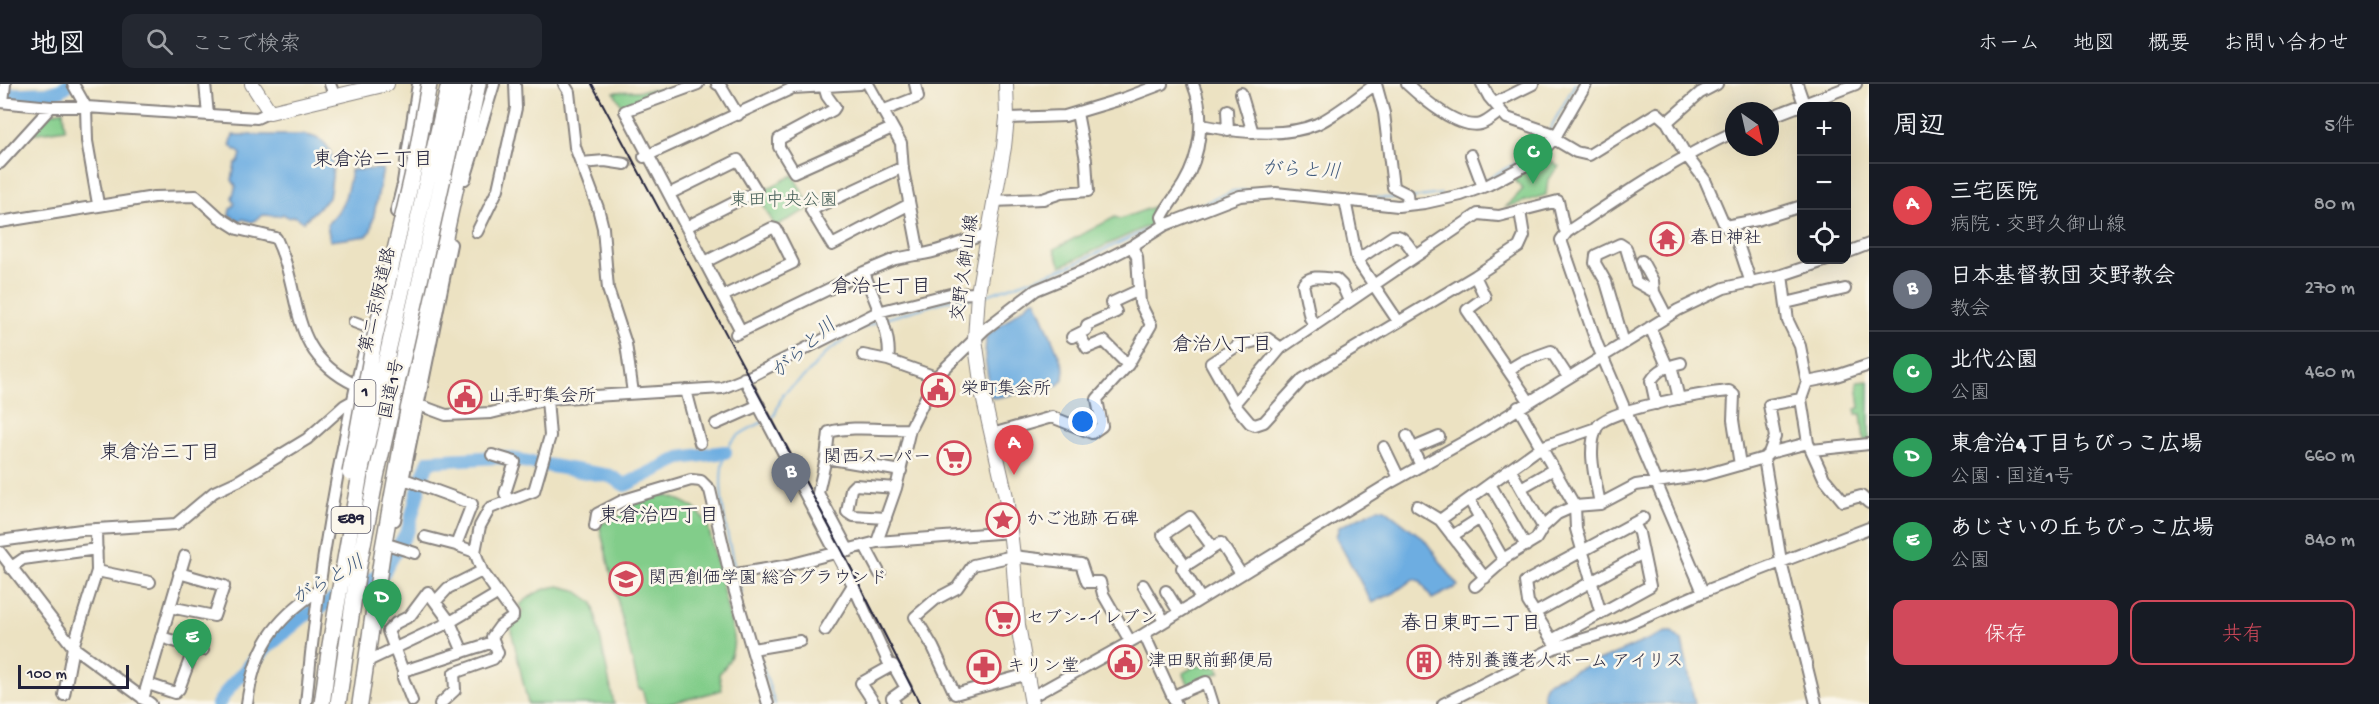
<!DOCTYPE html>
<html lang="ja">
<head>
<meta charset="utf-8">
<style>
  :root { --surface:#171b24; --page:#242831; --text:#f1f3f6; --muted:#9ea1a6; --line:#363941; --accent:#d1495b }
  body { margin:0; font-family:"Gochi Hand","Klee One",sans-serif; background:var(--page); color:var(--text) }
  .controls { position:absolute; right:18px; top:18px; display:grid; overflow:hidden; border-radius:12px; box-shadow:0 6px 24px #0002 }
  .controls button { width:54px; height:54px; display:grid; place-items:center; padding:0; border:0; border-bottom:2px solid var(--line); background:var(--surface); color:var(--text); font:30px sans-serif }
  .compass { position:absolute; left:1725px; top:18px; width:54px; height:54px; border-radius:50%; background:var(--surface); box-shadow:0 6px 24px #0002; rotate:146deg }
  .scale { position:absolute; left:18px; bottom:15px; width:111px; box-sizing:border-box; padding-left:6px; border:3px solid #22223b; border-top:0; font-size:16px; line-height:21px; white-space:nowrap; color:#22223b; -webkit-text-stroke:4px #fbf7ec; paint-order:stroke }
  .you { position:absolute; left:1083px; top:338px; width:21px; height:21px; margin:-15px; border:4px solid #fff; border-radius:50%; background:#1a73e8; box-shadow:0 0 0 9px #1a73e833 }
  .badge { display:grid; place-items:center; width:39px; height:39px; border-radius:50%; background:var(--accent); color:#fff; font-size:20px; font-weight:700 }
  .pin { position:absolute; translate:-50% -50px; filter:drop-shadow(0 2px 3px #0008) }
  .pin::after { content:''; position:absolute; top:32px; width:21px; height:18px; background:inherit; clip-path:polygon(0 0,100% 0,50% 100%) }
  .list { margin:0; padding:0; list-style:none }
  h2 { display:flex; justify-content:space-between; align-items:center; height:78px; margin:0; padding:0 24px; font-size:26px }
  h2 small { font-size:20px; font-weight:400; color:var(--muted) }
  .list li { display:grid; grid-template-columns:39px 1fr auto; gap:18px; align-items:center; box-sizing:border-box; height:84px; padding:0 24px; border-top:2px solid var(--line) }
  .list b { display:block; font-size:22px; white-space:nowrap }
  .list p { margin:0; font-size:20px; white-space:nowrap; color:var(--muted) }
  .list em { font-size:20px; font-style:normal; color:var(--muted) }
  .actions { display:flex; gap:12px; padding:18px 24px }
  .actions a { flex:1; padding:14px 0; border:2px solid var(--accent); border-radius:12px; text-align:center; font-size:21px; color:var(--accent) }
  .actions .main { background:var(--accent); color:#fff }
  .icon { flex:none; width:33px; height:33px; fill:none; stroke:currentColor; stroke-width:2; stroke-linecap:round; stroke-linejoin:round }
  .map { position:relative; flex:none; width:1869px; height:620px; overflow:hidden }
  header { display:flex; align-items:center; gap:36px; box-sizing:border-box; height:84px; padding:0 30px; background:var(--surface); border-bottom:2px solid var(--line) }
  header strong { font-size:28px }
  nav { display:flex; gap:33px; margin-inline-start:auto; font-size:21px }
  .search { width:420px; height:54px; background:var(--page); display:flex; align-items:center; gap:15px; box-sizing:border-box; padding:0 21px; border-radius:12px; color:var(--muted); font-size:22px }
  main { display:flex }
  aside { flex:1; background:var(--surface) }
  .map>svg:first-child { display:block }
</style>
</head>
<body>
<header>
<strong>地図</strong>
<div class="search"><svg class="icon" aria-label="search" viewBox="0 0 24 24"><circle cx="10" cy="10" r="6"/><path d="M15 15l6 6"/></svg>ここで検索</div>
<nav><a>ホーム</a><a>地図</a><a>概要</a><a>お問い合わせ</a></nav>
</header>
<main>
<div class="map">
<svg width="1869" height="620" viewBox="0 0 1869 620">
  <rect width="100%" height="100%" fill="#fbf7ec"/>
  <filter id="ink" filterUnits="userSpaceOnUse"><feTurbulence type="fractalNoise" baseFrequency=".0167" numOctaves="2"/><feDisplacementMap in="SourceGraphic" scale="12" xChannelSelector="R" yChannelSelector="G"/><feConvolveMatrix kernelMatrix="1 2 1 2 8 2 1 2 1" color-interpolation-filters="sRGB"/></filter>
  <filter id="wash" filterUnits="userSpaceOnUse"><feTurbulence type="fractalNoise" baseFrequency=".008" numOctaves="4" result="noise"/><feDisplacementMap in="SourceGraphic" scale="24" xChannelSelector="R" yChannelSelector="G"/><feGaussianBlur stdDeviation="1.35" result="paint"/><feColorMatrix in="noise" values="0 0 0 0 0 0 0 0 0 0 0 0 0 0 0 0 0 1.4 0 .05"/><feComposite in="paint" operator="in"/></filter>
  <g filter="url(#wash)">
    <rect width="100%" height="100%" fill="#ece2c2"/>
    <path fill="#82cd8a" stroke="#527862" stroke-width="1.5" d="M670,5l-47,19 -9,-16z
      M63,26l2,19 -34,5 21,-21z
      M1544,73l15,9 -11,13 -2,16 -40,12 17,-18 -9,-10z
      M793,91l18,33 -36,18 -18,-32z
      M1164,119l-14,22 -89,41 -7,-17 61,-32 5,2z
      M1869,297v59l-5,1 -3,-27h-5v-5l4,-1 -3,-26z
      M663,411c20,5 35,11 45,31l26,111c0,16 -5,26 -15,37l3,16 -54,14h-22l-4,-15h-3l-40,-165 17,-5 19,-17z
      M559,502l16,4 18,13 21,101h-86l-17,-75 12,-18 -3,-6c12,-11 23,-17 39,-19z
      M1195,582l23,1 2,5 -31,13 -6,-12z"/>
    <path fill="#6dade1" stroke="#48688e" stroke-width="1.5" d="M233,51h72c36,5 28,36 24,63l-26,24 -9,-6 -5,2 -6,-4 -4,2 -16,-1 -11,7 -9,-3 -3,2 -11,-6 1,-6 5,-5 -3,-6 4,-12 -4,-6 3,-16 4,-3 2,-7 -11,-8z
      M383,85l-12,61 -4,6 -37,5 -3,-17c18,-16 20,-31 24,-54z
      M1033,216h3l28,68 -1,11 -6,7 -62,12 -4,-1 -6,-40 1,-20z
      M1379,424l6,1 39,30 34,47 -26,13 -12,-18 -7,-2 -19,14 -22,10 -36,-66 3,-10z
      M1666,548h6l10,9 13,63h-149c-3,-9 -5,-14 2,-22z"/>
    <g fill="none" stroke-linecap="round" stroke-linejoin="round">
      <path stroke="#6dade1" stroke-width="2" d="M1550,45l25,-45
        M1483,97l48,-26 14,-19
        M1262,105c48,-6 95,12 143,9
        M1411,114l30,-4
        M1174,132l59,-25 17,-1
        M984,212l86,-30 83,-39
        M885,235l64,-19 23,-1
        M771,334l3,-2 9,-22 24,-20 19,-21 31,-23 23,-9
        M735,486c-7,-32 -25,-100 -4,-128 7,-9 22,-15 32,-20
        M738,497l3,12
        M758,568l17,52"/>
      <path stroke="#6dade1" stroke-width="14" d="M0,11l50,-2 11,-3 8,-6
        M218,620l12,-17 33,-36 41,-35 79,-43 25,-43 14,-53 7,-16 70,-4 111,19 15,9 55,-27 45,-6"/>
    </g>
  </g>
  <g filter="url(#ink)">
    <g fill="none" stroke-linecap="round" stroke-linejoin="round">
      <path stroke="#c4bca7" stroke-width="10" stroke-dasharray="10 5" stroke-linecap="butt" d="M625,80l17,-6"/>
      <defs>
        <path id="minor" d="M73,0l13,23 1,34 11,63
          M205,0l3,31
          M330,0l5,13
          M564,0l5,8 6,55 23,61 5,20 5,61 18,55 7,49
          M698,0l-73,27 116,220
          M717,0l3,1 18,30
          M793,0v4l67,-4
          M868,0l33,59 2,27 15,78 -3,7 -20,4 -31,13c8,24 29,63 24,88
          M1376,0l8,29 9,74 14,7 1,11
          M1407,0c15,14 52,46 74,40 7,-2 14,-9 20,-13
          M1482,0l7,13 18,21 50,17
          M1797,0l7,20
          M824,2l3,10 8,11 -2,3 -54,29v8l15,25 98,-44
          M1241,9l12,40
          M0,18l51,5h35l171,11 13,-6
          M3,18l2,-18
          M1495,19l38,-19
          M1227,26l1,21
          M882,27l36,-14 -3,-13
          M1770,33l86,-33
          M1007,34l58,-2 60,-18 37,-14
          M1667,38l33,-29 17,-9
          M1201,41c34,7 84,13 116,-1 21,-10 40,-27 59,-40
          M1554,55l22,13 13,3 68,-42 10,9 19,33 19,25 20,46 9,6 17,51
          M1471,71l12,32
          M644,73l149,-69
          M0,79l51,-56
          M581,79l24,-2 20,3
          M903,83l-92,43 21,35 76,-40
          M465,95l29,-95
          M403,98l15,-98
          M669,110l69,-34 19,31 -71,36
          M1345,116l12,60 41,61
          M993,117l50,-2 18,-6 27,-2 -2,-31 -9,-47
          M1520,127l4,25 -5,11 -44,29 -172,103 -39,43 -9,3 -5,-2 -16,-19 47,-56 197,-134 21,2 59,-15 6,27 3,4
          M396,128l6,-24 6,-12
          M0,138l154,-25 42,-1 23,21 19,12 38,9c28,58 10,114 80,147
          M1165,141l-3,-8c6,-12 14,-21 21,-32 18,-30 23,-69 10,-101
          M1725,142l32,-6 45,-14
          M477,148l21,-43 18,-81 -1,-24
          M1846,169l23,-9
          M915,171c25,-2 48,-15 73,-21
          M1357,176l36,-24c11,-2 17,12 23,20
          M1642,177l11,20 1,11
          M705,178l67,-34 4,1 17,34 -70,33
          M1782,191l6,46 12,25 7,36 -6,17 7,44 16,35 19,23 18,-5 8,7
          M1475,192l10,21 -18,13 62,91
          M1786,219l59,-14
          M354,238l16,6
          M1315,241l-5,-7 -7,-34c7,-10 22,-6 33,-5l6,6 7,16
          M1650,243l17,39 5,3 7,30
          M736,250l128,-62
          M1079,250l8,14 17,-7 24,24
          M1072,253l14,-7 1,-5 29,-13 -5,-9 28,-13
          M1624,259l-18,-61 -11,-19 1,-8 24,-11 6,4 10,34 18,10 13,25
          M863,271l25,5 48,17
          M1508,286l15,-9 28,-10 17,26
          M744,294l109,207 37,81
          M1807,298l26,-5 36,-12
          M686,306l14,53
          M385,319l34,2 27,10 45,-2 56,-14 175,-11 27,-11 129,-65 72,-18 28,-1
          M1234,320l-23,-41 26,-17 30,-8 14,10
          M1656,320l-5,-23c7,-12 17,-15 30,-18
          M1518,323l57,99 25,-2 36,-19 68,-10 60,-17 5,-5 39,-10
          M716,340l43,-19
          M992,350l60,-17 40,16 10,-7 -5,-27 31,-34 23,-40 -11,-22 -3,-46 -5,-11
          M1407,352l14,30
          M1384,363l15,31
          M1413,364l26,-11
          M1812,366l57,-6
          M1769,369l6,-16 -6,-32 32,-6
          M492,371l23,7 -10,31 3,7
          M826,374l3,-26c27,-7 54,-1 81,-3
          M1764,374l17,103 35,143
          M1510,385l33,58
          M404,395l68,25 -16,41 19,7
          M1490,400l36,62
          M1521,404l33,-19
          M1469,415l34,60
          M1600,420c-4,-24 -14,-53 -3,-77 8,-18 111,-34 132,-36l5,4 -1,25 7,45
          M1417,422l23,14 101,-73 55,-19
          M886,434l-33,-2 -6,-4 4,-23 4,-4 41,3
          M395,436l56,-276
          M1440,436l45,58
          M1634,439l5,10 11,53 -98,54 -24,-38 -3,-20 109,-59 9,-5
          M595,442l2,-12 27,-14 67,-20 10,1 9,9 20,85
          M1452,452l28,-18
          M425,453l31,8
          M0,457l81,-11 95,-6 38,-32 24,-11 69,-42 38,-34 9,-5 16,2
          M877,458l19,-54 14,-59 26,-52 49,-48 51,-39 51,-21 45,-23 33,-21 75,-29 36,-3 122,13 27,-3 36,-8 27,-10 44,-23 22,-23 32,-55
          M390,461l25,8
          M865,462l15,28
          M849,467l-31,-58 8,-35 75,13
          M0,468l73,95 78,57
          M1186,482l-23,-31 27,-18 23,31
          M10,484l13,-9 74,-10
          M97,487l53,11
          M1143,501l21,36
          M1475,502l26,-23 2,-4 33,-20 7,-12 14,-13 18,-8 1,23 25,85
          M1166,507l13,21
          M1703,508l-106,-248 -36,-104 6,-8c54,-36 108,-73 167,-100
          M1201,515l-19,-31 39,-25 20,31
          M436,517l12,-13 34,-17
          M170,523l44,9 10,-30 -45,-13
          M1535,529l108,-60
          M825,546l28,-45
          M1144,550l32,70
          M161,553l42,13
          M753,565l47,-8
          M463,568l-13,-30 -22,-30 -18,24 -14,7 -8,8 15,40c30,-9 61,-20 91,-29
          M372,575l78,-37 47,-28
          M403,587v7l9,23
          M1028,590l-73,20 -22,-47 -18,-30 21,-18 21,-11 16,-23 40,-9 68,8 6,18h13l3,12 27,47
          M148,600l27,9 4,-4 15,-41
          M64,611l9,-48 24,-76 -1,-42
          M1173,612l33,-14 7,22
          M1031,613l113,-63 246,-151 86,-48 202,-125 46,-22 58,-13 45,-15
          M143,615l42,-143
          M247,620c7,-54 26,-84 72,-114
          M306,620c11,-125 32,-248 62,-369
          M440,620l15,-14 -1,-17 39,-14 5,-6 -6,-16 8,-11 13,-9v-3l-31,-43 -7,-19 5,-26 10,-18 44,-17 16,-55 -3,-37
          M768,620l-38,-129 59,-10 88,-23 134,-10
          M872,620l2,-1 -13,-20 32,-18 13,23 -14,10 3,6
          M1443,620l111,-56 67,-20 82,-36 166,-64"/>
        <path id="major" d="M252,0l18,28 117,-28
          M1006,0l1,34 -3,29 -26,146 -3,46 8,57 23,101 7,59 5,69 14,79"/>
        <path id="highway" d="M360,620l23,-156 26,-144 69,-320"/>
      </defs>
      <use href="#minor" stroke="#87827e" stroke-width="14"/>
      <use href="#major" stroke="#87827e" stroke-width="16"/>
      <use href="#highway" stroke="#87827e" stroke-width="18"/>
      <use href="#minor" stroke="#fff" stroke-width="10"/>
      <use href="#major" stroke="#fff" stroke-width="14"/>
      <use href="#highway" stroke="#fff" stroke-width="15"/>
      <path stroke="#22223b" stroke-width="2" d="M592,0l251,468 77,152"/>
      <defs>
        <path id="highway-bridge" d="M350,389l24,-132 41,-177 14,-80
          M322,620l8,-59 30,-171 89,-390
          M338,620l20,-134 18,-93 88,-393"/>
      </defs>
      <use href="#highway-bridge" stroke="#87827e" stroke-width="18" stroke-linecap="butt"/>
      <use href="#highway-bridge" stroke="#fff" stroke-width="15"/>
    </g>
  </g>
  <defs>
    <symbol id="temple-ring" viewBox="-11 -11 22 22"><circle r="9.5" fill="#fbf7ec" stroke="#d1495b" stroke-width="1.5"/><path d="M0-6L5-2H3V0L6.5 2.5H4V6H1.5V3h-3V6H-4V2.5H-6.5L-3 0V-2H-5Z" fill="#d1495b"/></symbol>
    <symbol id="civic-ring" viewBox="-11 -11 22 22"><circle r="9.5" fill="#fbf7ec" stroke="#d1495b" stroke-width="1.5"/><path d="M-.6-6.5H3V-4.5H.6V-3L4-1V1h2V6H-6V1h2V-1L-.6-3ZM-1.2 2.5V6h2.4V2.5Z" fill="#d1495b"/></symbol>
    <symbol id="supermarket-ring" viewBox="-11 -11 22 22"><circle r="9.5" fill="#fbf7ec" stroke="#d1495b" stroke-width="1.5"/><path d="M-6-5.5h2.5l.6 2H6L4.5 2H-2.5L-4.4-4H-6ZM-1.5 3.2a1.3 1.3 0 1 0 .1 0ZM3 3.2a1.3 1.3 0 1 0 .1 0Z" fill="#d1495b"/></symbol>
    <symbol id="sight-ring" viewBox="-11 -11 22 22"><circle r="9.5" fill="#fbf7ec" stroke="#d1495b" stroke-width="1.5"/><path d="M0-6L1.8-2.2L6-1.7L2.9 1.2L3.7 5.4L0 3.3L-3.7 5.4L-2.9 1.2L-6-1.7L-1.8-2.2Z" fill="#d1495b"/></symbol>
    <symbol id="school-ring" viewBox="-11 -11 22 22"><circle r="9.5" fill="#fbf7ec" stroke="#d1495b" stroke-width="1.5"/><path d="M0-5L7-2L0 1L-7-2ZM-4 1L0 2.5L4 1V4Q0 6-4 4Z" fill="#d1495b"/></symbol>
    <symbol id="building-ring" viewBox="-11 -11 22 22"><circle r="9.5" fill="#fbf7ec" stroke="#d1495b" stroke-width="1.5"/><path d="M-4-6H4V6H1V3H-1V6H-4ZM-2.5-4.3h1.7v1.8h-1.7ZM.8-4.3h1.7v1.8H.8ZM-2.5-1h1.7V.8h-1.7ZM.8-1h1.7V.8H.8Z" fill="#d1495b"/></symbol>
    <symbol id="pharmacy-ring" viewBox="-11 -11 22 22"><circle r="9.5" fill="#fbf7ec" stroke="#d1495b" stroke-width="1.5"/><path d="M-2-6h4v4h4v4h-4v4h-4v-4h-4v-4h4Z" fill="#d1495b"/></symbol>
  </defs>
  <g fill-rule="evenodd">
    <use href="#temple-ring" x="1648" y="136" width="38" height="38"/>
    <use href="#civic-ring" x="919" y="287" width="38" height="38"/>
    <use href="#civic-ring" x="446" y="294" width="38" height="38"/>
    <use href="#supermarket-ring" x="935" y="355" width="38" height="38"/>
    <use href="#sight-ring" x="984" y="417" width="38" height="38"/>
    <use href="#school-ring" x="607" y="476" width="38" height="38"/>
    <use href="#supermarket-ring" x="984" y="516" width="38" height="38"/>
    <use href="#civic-ring" x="1106" y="559" width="38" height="38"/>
    <use href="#building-ring" x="1405" y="559" width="38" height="38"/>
    <use href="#pharmacy-ring" x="965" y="564" width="38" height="38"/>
  </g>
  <g text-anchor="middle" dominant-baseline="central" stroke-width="5" stroke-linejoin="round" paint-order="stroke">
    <g fill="#fbf7ec" stroke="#636270" stroke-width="1.5">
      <rect x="354.5" y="296" width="21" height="26" rx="4.5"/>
      <rect x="331.5" y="423" width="39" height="26" rx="4.5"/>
    </g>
    <g font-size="16" font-weight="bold" fill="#22223b">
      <text x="365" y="309">1</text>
      <text x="351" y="436">E89</text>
    </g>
    <g font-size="18" fill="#445e57" stroke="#fbf7ec">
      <text x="784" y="117">東田中央公園</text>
    </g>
    <g font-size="18" fill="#22223b" stroke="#fbf7ec" text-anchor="start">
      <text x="1690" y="155">春日神社</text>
      <text x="961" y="306">栄町集会所</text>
      <text x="488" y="313">山手町集会所</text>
      <text x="931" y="374" text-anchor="end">関西スーパー</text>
      <text x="1026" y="436">かご池跡 石碑</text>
      <text x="649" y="495">関西創価学園 総合グラウンド</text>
      <text x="1026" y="535">セブン-イレブン</text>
      <text x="1148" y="578">津田駅前郵便局</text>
      <text x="1447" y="578">特別養護老人ホーム アイリス</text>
      <text x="1007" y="583">キリン堂</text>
    </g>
    <g font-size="18" fill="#22223b" stroke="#fbf7ec">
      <text transform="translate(966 184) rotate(-82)">交野久御山線</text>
      <text transform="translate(379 216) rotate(-77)">第二京阪道路</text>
      <text transform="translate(393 305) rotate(-78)">国道1号</text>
    </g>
    <g font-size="20" fill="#22223b" stroke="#fbf7ec">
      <text x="373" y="77">東倉治二丁目</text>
      <text x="881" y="204">倉治七丁目</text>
      <text x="1222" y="262">倉治八丁目</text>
      <text x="160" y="370">東倉治三丁目</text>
      <text x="659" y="433">東倉治四丁目</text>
      <text x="1471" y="541">春日東町二丁目</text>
    </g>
    <g font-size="20" font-style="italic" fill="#405a7d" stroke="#fbf7ec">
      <text transform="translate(1301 88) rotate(3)">がらと川</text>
      <text transform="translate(805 266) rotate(-42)">がらと川</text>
      <text transform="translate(329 498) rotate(-30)">がらと川</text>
    </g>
  </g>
</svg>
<div class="controls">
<button>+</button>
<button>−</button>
<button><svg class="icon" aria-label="locate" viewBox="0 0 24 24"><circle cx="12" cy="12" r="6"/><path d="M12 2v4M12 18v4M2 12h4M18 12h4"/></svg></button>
</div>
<svg class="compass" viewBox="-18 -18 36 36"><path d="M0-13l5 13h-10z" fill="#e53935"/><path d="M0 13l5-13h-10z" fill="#9ea1a6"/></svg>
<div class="scale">100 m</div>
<div class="you"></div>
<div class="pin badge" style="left:1014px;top:391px;background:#e0444e">A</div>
<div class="pin badge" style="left:791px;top:419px;background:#6b7280">B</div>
<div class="pin badge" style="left:1533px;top:100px;background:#2e9e5b">C</div>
<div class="pin badge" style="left:382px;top:545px;background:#2e9e5b">D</div>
<div class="pin badge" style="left:192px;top:585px;background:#2e9e5b">E</div>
</div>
<aside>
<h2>周辺<small>5件</small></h2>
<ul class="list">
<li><span class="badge" style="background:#e0444e">A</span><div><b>三宅医院</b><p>病院 · 交野久御山線</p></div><em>80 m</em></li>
<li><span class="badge" style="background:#6b7280">B</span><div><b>日本基督教団 交野教会</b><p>教会</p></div><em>270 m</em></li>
<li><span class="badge" style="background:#2e9e5b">C</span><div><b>北代公園</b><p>公園</p></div><em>460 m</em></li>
<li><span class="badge" style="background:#2e9e5b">D</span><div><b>東倉治4丁目ちびっこ広場</b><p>公園 · 国道1号</p></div><em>660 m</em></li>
<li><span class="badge" style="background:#2e9e5b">E</span><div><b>あじさいの丘ちびっこ広場</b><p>公園</p></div><em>840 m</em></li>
</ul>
<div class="actions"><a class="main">保存</a><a>共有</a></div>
</aside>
</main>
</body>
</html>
